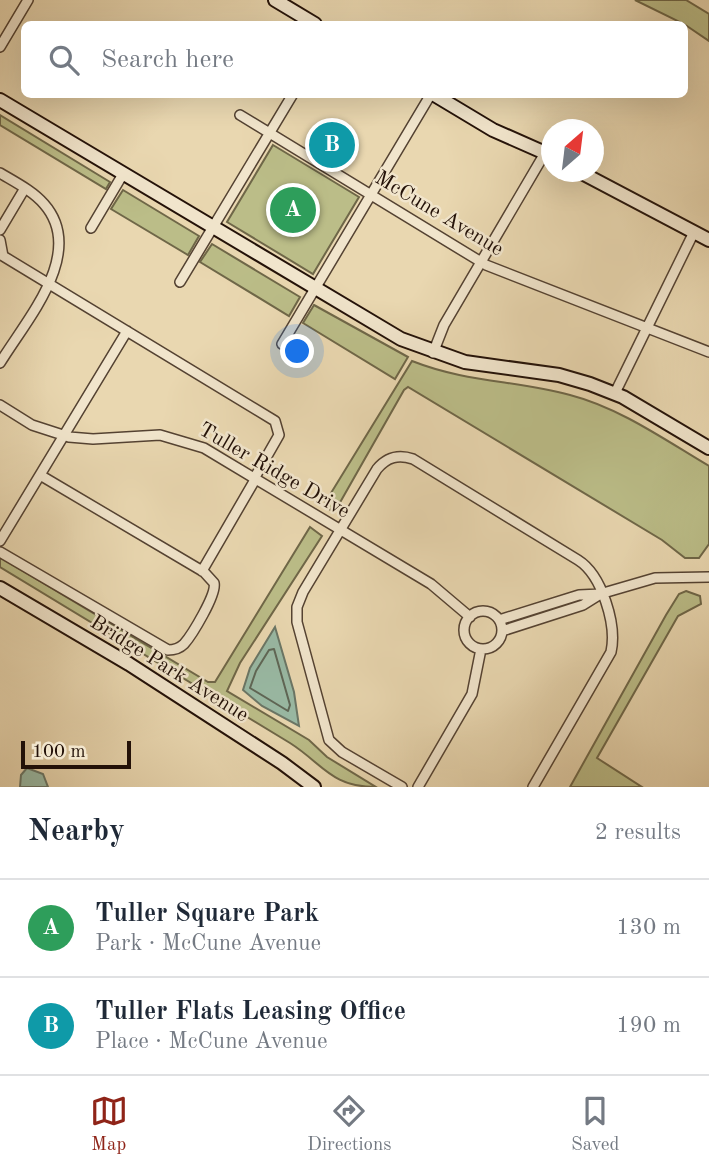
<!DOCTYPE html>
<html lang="en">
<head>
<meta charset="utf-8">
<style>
  :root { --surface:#fff; --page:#f2f2f3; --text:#1f2937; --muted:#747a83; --line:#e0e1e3; --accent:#8f2418 }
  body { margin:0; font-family:"Old Standard TT",serif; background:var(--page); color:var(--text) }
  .compass { position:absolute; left:541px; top:119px; width:63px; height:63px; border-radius:50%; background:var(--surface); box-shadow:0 7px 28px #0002; rotate:28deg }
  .scale { position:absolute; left:21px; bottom:18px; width:110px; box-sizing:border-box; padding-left:7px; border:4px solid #231108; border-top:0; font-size:19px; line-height:24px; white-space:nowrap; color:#231108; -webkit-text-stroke:5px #f1e5cc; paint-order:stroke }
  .you { position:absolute; left:298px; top:352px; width:24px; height:24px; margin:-18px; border:5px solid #fff; border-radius:50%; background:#1a73e8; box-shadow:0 0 0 10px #1a73e833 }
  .badge { display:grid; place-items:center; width:46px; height:46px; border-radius:50%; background:var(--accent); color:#fff; font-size:23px; font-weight:700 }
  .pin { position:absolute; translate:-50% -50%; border:4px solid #fff; box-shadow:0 2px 7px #0006 }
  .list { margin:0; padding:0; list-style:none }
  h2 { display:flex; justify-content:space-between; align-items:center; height:91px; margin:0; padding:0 28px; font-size:30px }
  h2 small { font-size:23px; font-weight:400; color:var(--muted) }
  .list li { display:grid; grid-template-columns:46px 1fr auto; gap:21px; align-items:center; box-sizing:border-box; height:98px; padding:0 28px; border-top:2px solid var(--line) }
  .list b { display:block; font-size:26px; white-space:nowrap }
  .list p { margin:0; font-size:23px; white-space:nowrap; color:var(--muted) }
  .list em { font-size:23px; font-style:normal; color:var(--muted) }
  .icon { flex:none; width:38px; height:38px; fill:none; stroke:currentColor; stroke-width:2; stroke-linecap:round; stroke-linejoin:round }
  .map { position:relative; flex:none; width:709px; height:787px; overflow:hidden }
  .search { position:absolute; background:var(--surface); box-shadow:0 7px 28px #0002; left:21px; right:21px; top:21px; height:77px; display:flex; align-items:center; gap:18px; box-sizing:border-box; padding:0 24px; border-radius:10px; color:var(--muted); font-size:26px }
  .sheet { height:287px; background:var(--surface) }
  nav { display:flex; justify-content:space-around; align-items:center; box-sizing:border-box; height:98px; border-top:2px solid var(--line); background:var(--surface); font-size:19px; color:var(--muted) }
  nav a { display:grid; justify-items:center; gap:4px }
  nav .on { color:var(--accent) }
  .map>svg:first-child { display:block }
</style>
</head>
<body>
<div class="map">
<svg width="709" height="787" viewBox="0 0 709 787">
  <rect width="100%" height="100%" fill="#e9d7b0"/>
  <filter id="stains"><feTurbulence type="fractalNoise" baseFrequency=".00286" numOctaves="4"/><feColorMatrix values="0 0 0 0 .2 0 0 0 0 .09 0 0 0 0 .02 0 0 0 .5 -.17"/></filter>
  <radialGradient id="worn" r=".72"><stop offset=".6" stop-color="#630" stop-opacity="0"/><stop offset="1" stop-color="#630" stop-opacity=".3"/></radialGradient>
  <path fill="#bbbd88" stroke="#6f6748" stroke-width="2" d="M635,0h51l23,14v27l-25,-17z
    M0,115l110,67 -4,7 -106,-64z
    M273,145l86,52 -46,77 -86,-52z
    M123,190l76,46 -11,19 -77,-46z
    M212,244l88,53 -11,19 -89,-54z
    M314,305l94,52 -13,22 -92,-56z
    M412,361c56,22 103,19 158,34 50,13 95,45 139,71v78l-10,14h-14l-23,-18 -254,-153 -4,3 -66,116 -7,4 -8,-4z
    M310,527l12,9 -82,127 -13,28 82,49 18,17 49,30c-45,0 -53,-23 -86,-44l-290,-176v-10l208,125h7z
    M686,591l14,5 1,8 -23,12 -81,142 45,29h-72l96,-172 13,-21z"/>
  <path fill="#99baa5" stroke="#6a7666" stroke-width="2" d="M275,627l19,65 5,34 -37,-20 -19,-16 7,-22z
    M27,768l16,6 5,13h-28l1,-12z"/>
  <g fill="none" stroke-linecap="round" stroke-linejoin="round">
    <path stroke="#5e6656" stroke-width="2" d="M274,649l16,56 -2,6 -38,-23 6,-17 13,-21z"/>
    <defs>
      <path id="street" d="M0,47l28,-47
        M240,115l246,150 223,87
        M0,173c15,9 33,18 44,31 43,49 -18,116 -44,159
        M91,228l32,-54
        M0,230l25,-42
        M0,240l3,16
        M3,256l272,165 4,14 -24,42
        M180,282l113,-188
        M282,344l149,-250
        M433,353l11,-28 101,-172
        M615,393l79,-161
        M0,405l32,20 37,12 24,2 67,-4 44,13 227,136 39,33
        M0,541l127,-210
        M0,552l168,98c6,0 11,-1 16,-6 8,-9 33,-50 30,-61l-10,-11 -164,-97
        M202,571l54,-93
        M464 630a19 19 0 1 1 38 0a19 19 0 1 1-38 0Z
        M499,620l80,-25 21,-1 55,-16 54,-1
        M502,631l81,-26 16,-10
        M402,787l-60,-35 -13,-12 -32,-118v-15l6,-15 74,-123c10,-12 21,-15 36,-10l165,101c24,15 39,65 33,92l-78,135
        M418,787l54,-93 9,-45"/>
      <path id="secondary" d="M275,0l40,24
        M433,94l60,36 59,26
        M0,100l401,239 64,23 94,13 31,9 33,13 86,51
        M580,172l129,68
        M0,588l129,76 153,99 32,24"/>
    </defs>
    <use href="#street" stroke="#544232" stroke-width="12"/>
    <use href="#secondary" stroke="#231108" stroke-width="16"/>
    <use href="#street" stroke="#f1e5cc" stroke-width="9"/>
    <use href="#secondary" stroke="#f1e5cc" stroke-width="12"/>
  </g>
  <g text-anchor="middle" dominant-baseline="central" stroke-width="5" stroke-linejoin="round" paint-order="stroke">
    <g font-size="21" fill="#231108" stroke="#f1e5cc">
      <text transform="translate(439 214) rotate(31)">McCune Avenue</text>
      <text transform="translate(274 471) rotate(30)">Tuller Ridge Drive</text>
      <text transform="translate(169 669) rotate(32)">Bridge Park Avenue</text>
    </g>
  </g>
  <rect width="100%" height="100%" filter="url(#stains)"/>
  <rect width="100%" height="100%" fill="url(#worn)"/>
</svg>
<svg class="compass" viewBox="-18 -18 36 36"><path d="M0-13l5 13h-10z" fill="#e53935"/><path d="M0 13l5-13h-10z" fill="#747a83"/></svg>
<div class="scale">100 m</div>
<div class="you"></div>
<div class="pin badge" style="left:293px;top:210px;background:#2e9e5b">A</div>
<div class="pin badge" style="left:332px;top:145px;background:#0f9aa8">B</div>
<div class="search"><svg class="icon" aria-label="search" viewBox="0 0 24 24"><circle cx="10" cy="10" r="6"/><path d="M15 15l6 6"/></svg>Search here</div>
</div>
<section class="sheet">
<h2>Nearby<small>2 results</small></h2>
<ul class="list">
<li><span class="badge" style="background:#2e9e5b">A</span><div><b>Tuller Square Park</b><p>Park · McCune Avenue</p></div><em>130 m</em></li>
<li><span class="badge" style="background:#0f9aa8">B</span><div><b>Tuller Flats Leasing Office</b><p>Place · McCune Avenue</p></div><em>190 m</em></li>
</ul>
</section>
<nav>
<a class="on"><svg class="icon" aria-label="map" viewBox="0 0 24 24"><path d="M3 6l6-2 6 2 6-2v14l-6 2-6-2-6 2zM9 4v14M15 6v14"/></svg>Map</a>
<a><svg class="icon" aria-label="directions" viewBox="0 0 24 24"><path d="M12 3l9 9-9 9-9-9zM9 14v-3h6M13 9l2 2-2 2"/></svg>Directions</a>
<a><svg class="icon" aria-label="saved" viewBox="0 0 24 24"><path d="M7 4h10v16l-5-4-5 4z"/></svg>Saved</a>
</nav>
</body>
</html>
